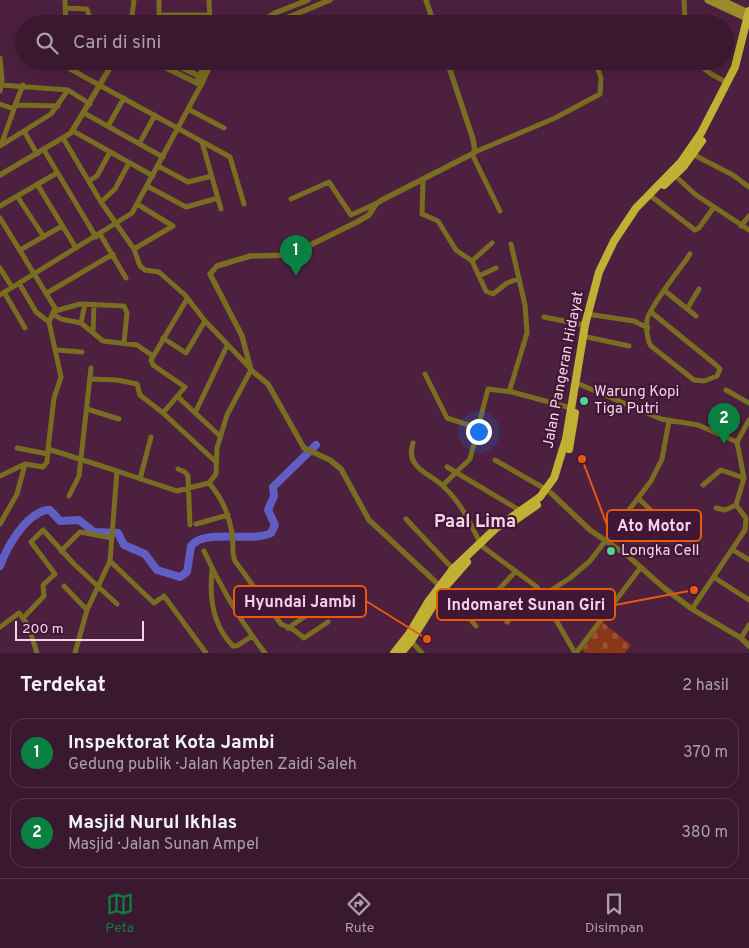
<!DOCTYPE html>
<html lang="id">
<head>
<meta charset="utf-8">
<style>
  :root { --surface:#3a182f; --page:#45253b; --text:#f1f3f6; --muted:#aba0aa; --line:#54374b; --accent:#0b8043 }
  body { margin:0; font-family:Overpass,sans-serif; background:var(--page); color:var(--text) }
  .scale { position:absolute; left:15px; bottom:12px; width:129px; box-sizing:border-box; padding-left:5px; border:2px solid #f2d5e7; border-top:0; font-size:14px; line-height:18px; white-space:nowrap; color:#f2d5e7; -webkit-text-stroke:4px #421635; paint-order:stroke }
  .you { position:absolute; left:478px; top:431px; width:18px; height:18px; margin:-12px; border:4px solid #fff; border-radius:50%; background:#1a73e8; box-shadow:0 0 0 8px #1a73e833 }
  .badge { display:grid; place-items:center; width:32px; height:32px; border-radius:50%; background:var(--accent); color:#fff; font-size:16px; font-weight:700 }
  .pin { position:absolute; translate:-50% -41px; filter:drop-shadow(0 1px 2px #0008) }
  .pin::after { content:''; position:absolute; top:26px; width:18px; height:15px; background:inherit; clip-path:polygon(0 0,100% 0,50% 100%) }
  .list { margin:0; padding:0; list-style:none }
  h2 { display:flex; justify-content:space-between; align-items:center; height:65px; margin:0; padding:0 20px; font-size:21px }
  h2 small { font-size:16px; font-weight:400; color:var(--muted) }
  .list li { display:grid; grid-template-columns:32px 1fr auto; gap:15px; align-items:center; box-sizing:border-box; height:70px; margin:0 10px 10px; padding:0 10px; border:1px solid var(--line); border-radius:15px }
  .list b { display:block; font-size:19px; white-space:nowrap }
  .list p { margin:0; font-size:16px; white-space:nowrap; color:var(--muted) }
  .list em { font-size:16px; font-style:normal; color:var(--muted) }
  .icon { flex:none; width:28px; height:28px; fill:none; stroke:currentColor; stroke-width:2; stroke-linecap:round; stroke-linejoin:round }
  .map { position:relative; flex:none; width:749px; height:653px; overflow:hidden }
  .search { position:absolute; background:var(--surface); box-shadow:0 5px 20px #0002; left:15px; right:15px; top:15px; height:55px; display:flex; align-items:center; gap:12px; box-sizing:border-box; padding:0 18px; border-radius:28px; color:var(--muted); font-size:19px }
  .sheet { height:225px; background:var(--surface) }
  nav { display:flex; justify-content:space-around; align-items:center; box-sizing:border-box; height:70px; border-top:1px solid var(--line); background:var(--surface); font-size:14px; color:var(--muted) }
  nav a { display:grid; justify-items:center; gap:2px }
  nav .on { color:var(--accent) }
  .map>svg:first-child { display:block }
</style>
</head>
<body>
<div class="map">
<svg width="749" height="653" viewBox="0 0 749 653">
  <defs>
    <pattern id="cemetery-stones" width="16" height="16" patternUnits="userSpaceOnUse" patternTransform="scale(1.25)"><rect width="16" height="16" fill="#893716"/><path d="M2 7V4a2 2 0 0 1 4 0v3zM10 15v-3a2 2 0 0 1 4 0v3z" fill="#9a5338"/></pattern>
  </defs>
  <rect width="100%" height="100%" fill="#4d203f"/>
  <path fill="url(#cemetery-stones)" d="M602,622l29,23 -6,8h-40l-3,-3z"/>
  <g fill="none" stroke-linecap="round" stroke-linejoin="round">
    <path stroke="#605ec2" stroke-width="8" d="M0,566c7,-19 24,-50 46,-56h4l10,11 19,-1 15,12 24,1 6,12 21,9 12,16 23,7 7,-5 4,-26c14,-18 60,-3 80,-13l4,-8 -7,-15 6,-14 -1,-9 43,-42"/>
    <path stroke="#786d21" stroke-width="5" d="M65,0l1,24
      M209,0l1,24
      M684,0l1,24
      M65,8l22,1 5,15
      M159,15h50
      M133,19l10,5
      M131,24l3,-24
      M159,24v-24
      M0,58l2,21 -2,12
      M67,61v5l3,3 160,88 14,47
      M682,61l13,2
      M694,61l17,13 17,9
      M448,63l8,-2
      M68,90l22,14
      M0,104l14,5 1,-4 43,1
      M15,105l8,-20
      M188,109l36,19
      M84,113l79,44
      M108,126l16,-28
      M24,131l13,23
      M73,131l80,45
      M63,138l38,64 33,47 6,17 5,4 14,2 26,23 20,26 45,47
      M202,142l19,67
      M139,144l16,-29
      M1,145l13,-36
      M0,146l51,-32 17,-24 -67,-5
      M44,150l52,87
      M475,152l80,-34 45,-24 1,-16 -6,-17
      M472,154l28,57
      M694,155l39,20 16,12
      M158,166l30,16 24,-6
      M673,174l23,21 53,35
      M423,180l-1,34 16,7 18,29 16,11 14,30 7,3 14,-11 11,-4
      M89,181l8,-5 13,-24
      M37,184l39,64
      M147,186l39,21 32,-9
      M17,196l27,41
      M652,197l43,33 4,-2 15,-21
      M291,199l38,-17 22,33 24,-11
      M101,202l14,-13 14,-26
      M0,206l57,-33
      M0,218l55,90 -6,14 12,55 -7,21 -6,51 69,22 -7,90 -23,49 -12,43
      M741,226l8,-10
      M100,234l26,44
      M511,244l14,61 2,28 -17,56 2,3 59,16
      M134,249l39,-23 -36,-22
      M20,250l42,-24
      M472,261l20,-18
      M0,268l12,19
      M479,276l17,-8
      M19,283l17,29 13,10
      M665,291l31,25
      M4,292l21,36
      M47,293l66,-39
      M0,295l132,-82 69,-128
      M687,309l12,-20
      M55,311l25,-7 44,2 3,7 -3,30
      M651,312l65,53 4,4 -3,7 -13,5 -10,-1 -43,-34c-4,-6 -5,-18 -4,-26 1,-10 31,-49 39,-60l4,-6
      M53,314l8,5 20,4 22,18 34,4 16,11
      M587,314l47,7 14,7
      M544,317l41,8
      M81,323l4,-19
      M93,333l1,-29
      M587,337l42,9
      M163,338l23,15 19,-32
      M57,350l25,2
      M425,374l22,44 31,10
      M90,379l27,1 20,4 3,11 23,18 53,49
      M579,384l82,35 37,6 39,17
      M726,390l23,13
      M178,397l42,39
      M87,409l32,10
      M163,413l22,-26 -32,-22 -2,-5 36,-61
      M195,413l32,-67
      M413,443c-2,7 -3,13 1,19 6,11 22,16 30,25 17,16 26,35 36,56
      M17,448l31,6
      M495,460l52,30
      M447,467l72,43
      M178,469l7,3 3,4 2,49
      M117,471l60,20 32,-8
      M0,476l25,-12 18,3 4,-5 1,-13
      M140,479l11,-42
      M209,483c13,15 20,31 23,50 2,10 -1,18 3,28l46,63 13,6 10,8 24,-16
      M209,483l7,-9 1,-26 10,-33 24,-45
      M443,485l27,-26 18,-70 24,3
      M703,485l18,-15 23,8
      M69,496l10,-20 12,-108
      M639,499l19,18
      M716,508l9,2 11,-5
      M626,516l19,14
      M406,519l47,50
      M0,524l17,-30 8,-30
      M196,524l32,-9
      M483,547l54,40 38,66
      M733,550l16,10
      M61,551l19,-19 32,6
      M204,551c17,37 36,70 61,102
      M110,561l44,42 10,-7 42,57
      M212,570c-3,28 1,56 21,76h4l15,-10
      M715,578l34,22
      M64,586l23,24
      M444,588l32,38
      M542,596l28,-18 20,-17 61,-80 11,-22 7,-38
      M692,609l53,-79 1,-12 -10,-13 8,-27 -7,-36 12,-22
      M496,613l-9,-11 29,-31
      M273,615l30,-22
      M24,617l20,-21 -1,-11 12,-11 -24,-32 12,-12 31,34 43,40
      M507,622l30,-35
      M0,627l19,-14 9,12 9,28
      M288,628l31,-21
      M741,638l8,-13
      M411,641l11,12
      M576,653l65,-86"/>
    <path stroke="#786d21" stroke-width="5.5" d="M426,0l8,24
      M258,24l17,-11 33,-13
      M272,24l58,-24
      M152,61l49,24 11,-24
      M168,61l35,17
      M198,79l9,-18
      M0,175l71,-42 43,-72
      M551,493l39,37 38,26 36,32 28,21 49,29 8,8
      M439,585l-70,-65 -28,-51 -11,-9 -26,-12 -36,-64 -17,-14 -9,-34 -32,-62 7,-8 33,-10 40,-1 67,-33 12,-7 7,-11 6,-4 90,-46 3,-2 -2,-13 -26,-78"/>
    <path stroke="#9a8c2b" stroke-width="7" d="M708,0l39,18
      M721,0l27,13"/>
    <path stroke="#c0b034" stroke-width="8" d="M664,185l20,-19 18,-25
      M569,449l6,-36
      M511,523l26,-18
      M394,653l15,-19 19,-32 25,-33 42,-40 45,-32 14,-19 12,-39 19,-114 14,-53 15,-31 22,-33 45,-46 20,-29 34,-66 14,-56
      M401,653l10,-12 33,-53 23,-26"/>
  </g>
  <g fill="#4fd399" stroke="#421635" stroke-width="2">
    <circle cx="584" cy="401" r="5"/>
    <circle cx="611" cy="551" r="5"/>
  </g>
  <g text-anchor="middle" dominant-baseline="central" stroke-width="4.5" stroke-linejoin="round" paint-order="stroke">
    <g font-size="15" fill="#f2d5e7" stroke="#421635">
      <text transform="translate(564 370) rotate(-79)">Jalan Pangeran Hidayat</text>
    </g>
    <g font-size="15" fill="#f2d5e7" stroke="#421635" text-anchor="start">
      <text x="594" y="392">Warung Kopi<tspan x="594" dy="17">Tiga Putri</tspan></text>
      <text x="621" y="551">Longka Cell</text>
    </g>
    <g font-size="18" font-weight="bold" fill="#f2d5e7" stroke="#421635">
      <text x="475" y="522">Paal Lima</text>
    </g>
  </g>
  <path fill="none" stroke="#e8590c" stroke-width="2" d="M582 459L607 525M427 639L366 601M694 590L615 605"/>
  <g fill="#e8590c" stroke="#421635" stroke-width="2">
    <circle cx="582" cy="459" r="5"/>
    <circle cx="427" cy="639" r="5"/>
    <circle cx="694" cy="590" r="5"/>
  </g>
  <g fill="#421635" stroke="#e8590c" stroke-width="2">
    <rect x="607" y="510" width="94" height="31" rx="5"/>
    <rect x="234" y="586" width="132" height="31" rx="5"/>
    <rect x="437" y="589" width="178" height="31" rx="5"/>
  </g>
  <g font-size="16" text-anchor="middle" font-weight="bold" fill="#f2d5e7">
    <text x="654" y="531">Ato Motor</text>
    <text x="300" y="607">Hyundai Jambi</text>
    <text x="526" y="610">Indomaret Sunan Giri</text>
  </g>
</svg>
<div class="scale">200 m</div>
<div class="you"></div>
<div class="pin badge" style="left:296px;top:276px">1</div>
<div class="pin badge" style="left:724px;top:444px">2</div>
<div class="search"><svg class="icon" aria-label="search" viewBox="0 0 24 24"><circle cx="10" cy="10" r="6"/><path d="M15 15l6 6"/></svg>Cari di sini</div>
</div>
<section class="sheet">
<h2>Terdekat<small>2 hasil</small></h2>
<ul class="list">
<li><span class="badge">1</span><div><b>Inspektorat Kota Jambi</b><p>Gedung publik · Jalan Kapten Zaidi Saleh</p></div><em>370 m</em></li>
<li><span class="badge">2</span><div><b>Masjid Nurul Ikhlas</b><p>Masjid · Jalan Sunan Ampel</p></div><em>380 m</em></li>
</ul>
</section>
<nav>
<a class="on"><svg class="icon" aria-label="map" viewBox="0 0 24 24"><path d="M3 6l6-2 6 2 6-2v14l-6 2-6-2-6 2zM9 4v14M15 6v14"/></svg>Peta</a>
<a><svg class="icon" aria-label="directions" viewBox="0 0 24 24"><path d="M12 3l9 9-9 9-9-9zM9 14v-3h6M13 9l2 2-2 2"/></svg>Rute</a>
<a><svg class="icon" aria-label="saved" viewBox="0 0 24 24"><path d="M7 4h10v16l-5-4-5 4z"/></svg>Disimpan</a>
</nav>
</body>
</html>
